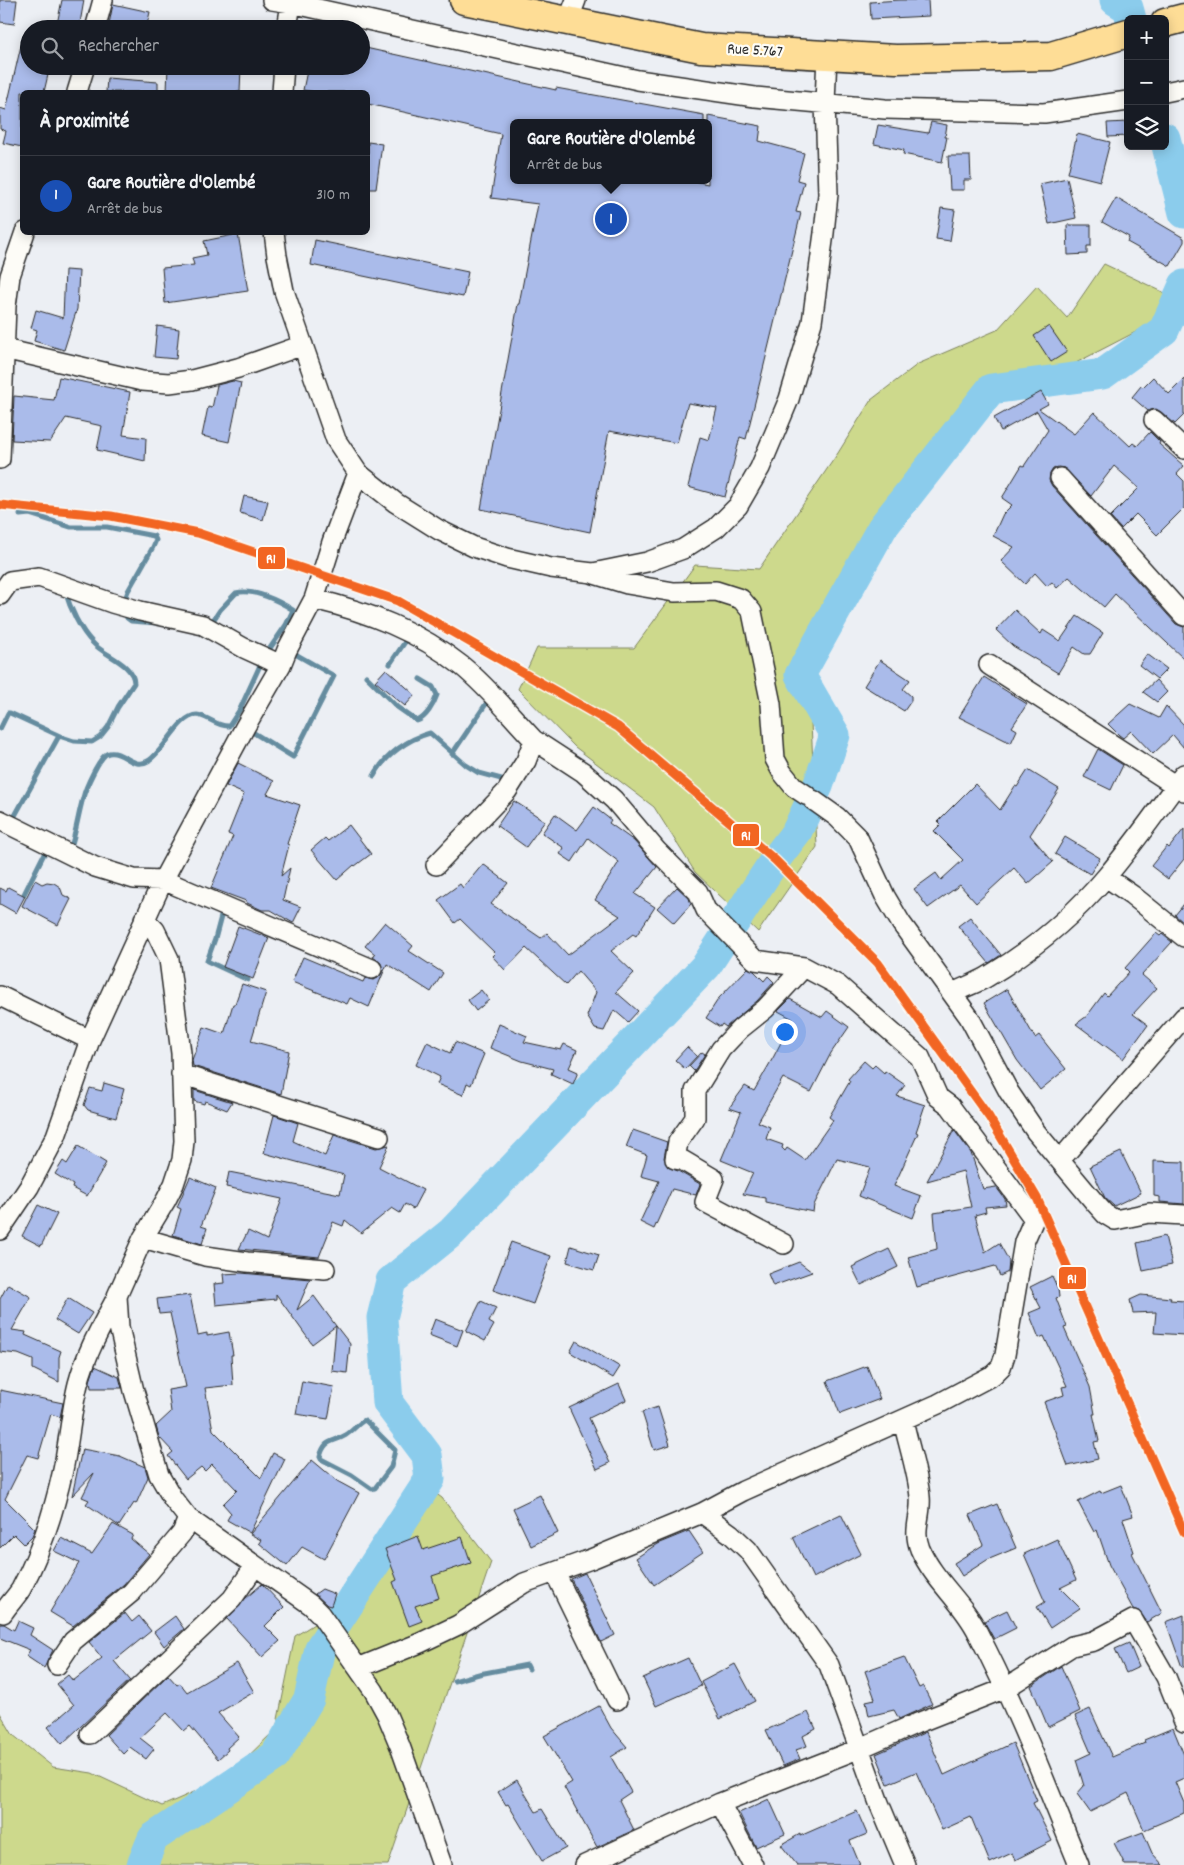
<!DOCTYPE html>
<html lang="fr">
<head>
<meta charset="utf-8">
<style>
  :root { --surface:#171b24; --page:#20242c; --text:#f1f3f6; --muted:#9ea1a6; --line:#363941; --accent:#1f6fb2 }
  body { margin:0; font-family:Dekko,sans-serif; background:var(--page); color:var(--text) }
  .controls { position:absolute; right:15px; top:15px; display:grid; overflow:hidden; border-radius:8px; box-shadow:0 2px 12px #0003 }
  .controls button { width:45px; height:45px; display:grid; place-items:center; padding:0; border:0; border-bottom:1px solid var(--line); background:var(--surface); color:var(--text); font:25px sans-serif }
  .you { position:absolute; left:784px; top:1031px; width:18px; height:18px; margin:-12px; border:4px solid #fff; border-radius:50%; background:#1a73e8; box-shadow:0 0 0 8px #1a73e833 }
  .badge { display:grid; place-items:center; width:32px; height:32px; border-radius:50%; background:var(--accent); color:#fff; font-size:16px; font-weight:700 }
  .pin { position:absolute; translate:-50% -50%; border:2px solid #fff; box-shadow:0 1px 5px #0006 }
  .popup { position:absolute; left:510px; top:119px; width:202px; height:65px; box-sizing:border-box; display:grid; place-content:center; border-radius:8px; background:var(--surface); filter:drop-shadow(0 1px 4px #0005); font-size:16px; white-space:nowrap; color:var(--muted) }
  .popup b { font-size:19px; color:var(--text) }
  .popup::after { content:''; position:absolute; left:50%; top:100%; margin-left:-10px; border:10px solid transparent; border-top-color:var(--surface) }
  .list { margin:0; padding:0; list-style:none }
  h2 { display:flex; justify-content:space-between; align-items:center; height:65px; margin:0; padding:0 20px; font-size:21px }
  h2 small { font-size:16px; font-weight:400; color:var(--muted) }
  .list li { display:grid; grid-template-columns:32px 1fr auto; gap:15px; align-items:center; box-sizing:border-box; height:80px; padding:0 20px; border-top:1px solid var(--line) }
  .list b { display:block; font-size:19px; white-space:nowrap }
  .list p { margin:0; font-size:16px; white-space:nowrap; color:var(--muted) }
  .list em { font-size:16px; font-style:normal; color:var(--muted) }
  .icon { flex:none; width:28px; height:28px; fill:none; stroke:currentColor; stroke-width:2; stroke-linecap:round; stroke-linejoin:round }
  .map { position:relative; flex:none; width:1184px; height:1865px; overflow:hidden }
  .search { position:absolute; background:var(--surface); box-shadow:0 2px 12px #0003; left:20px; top:20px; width:350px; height:55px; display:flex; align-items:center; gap:12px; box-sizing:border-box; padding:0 18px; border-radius:28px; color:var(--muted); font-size:19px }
  .panel { position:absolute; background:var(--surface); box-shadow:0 2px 12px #0003; left:20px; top:90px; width:350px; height:145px; border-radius:8px }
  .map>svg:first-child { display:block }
</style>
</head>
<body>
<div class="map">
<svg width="1184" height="1865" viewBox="0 0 1184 1865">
  <rect width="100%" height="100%" fill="#eceff4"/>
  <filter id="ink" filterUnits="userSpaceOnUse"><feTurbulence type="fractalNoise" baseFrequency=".02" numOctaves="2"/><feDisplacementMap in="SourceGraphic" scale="10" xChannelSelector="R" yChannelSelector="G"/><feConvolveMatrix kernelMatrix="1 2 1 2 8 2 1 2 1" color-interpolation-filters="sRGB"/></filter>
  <g filter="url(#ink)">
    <path fill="#cdd98c" stroke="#7c825c" d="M1104,264l80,38v5l-232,120 -143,254 8,166 -59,85 -63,-60 -41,-65 -79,-60 -57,-58 19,-41h97l61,-83 64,4 79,-116 33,-53 47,-36 79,-34 40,-44 30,32z
      M418,1481l24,17 49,64 -103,303h-388v-152l13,22 40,32 39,6 70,33 64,-28 50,-49 19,-93 51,-32 22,-48z"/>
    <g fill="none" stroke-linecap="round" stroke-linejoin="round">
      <path stroke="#658c9f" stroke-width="5" d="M20,515l10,-1 41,13h36l47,9 2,4 -3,7 -25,44 -4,11
        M124,611l3,7 4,3 26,2
        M210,625l10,-15 16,-17c17,-5 43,8 57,17l-7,15 -20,29
        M390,664l19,-28
        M366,676l31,31 20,14c9,-3 17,-17 20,-26l-4,-8 -13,-8
        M0,729l8,-16h2l52,24 12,4 18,1 8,-5 8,-10 10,-20 16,-24c0,-19 -31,-28 -41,-40 -13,-13 -23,-35 -28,-52
        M249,730l44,27 41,-81 -44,-25
        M452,754l38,-56
        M374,776c11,-21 34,-37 56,-43l36,32 13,8 26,7
        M12,821l47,-85
        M70,850c6,-17 8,-35 13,-52 2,-9 17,-44 26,-45 14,-3 24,17 39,8 16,-9 31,-46 49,-46 11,1 20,12 32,11l11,-17 22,-48
        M23,896l22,-44
        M223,909l-8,30 -8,22 41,19
        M365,1420l30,30 -4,17 -16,21 -3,1 -20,-14 -31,-16 -1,-2c5,-19 13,-14 26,-22 7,-4 12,-12 19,-15z
        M454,1681l25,-7 48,-9 2,4"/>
      <path stroke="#8bccec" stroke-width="31" d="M1115,0l13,8 3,11
        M1165,138l19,75
        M142,1865l11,-27 122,-82 34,-57 11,-51 110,-169 -3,-24 -39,-52 -6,-85 9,-37 61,-49 254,-266 69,-106 22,-29 21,-45 17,-51 -35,-60 82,-147 109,-139 112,-15 61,-44 20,-45"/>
    </g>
    <path fill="#aabbea" stroke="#2b2b2b" d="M0,0h17l-3,24 -14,-2z
      M62,0h22l-5,29h-23z
      M900,0h28l1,16 -58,3 -1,-17z
      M113,4l37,8 -4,17h-38z
      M23,37l6,1v28h21l-6,26h-22v55l-19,-4 3,-12 -6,-2v-21l6,2z
      M361,47l195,43v-2l148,27v8h-190v57h174l20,4v-68l53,10 -2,15 45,12 -7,27 7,2 -8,30 5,1 -55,226 -6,-2 -15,60 -37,-10 12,-50 9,3 8,-32 -29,-5 -11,40 -68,-12 -19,101 -109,-23 37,-205h1l19,-100 -47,-6 10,-64 -133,-30v-12h-52l-13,-2 5,-24h53z
      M168,66h73l-1,26h-73z
      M107,78l51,4v10h-52z
      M931,122l16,3 -2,12h2l-5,25 -39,-8 1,-4 -30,-6 4,-19 50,8z
      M1128,122v14l-20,1 -1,-14z
      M1077,134l33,8 -10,39 -32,-8z
      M368,142l14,2 -6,45h-8z
      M948,156h22l1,24h-7v10h-14z
      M1067,178l9,40 -27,6 -9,-40z
      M1116,198l68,40v4l-14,24 -43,-24 2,-5 -27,-15z
      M941,208l14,2 -5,31 -14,-2z
      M1067,225h24v21h-4v8l-19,1z
      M238,234l10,57 -83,12 -3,-35 32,-3 -2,-7 15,-3 -3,-14z
      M315,240l153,32 -5,25 -152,-32z
      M65,270l14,1 -2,38 -13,41 -30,-9 3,-11 -6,-2 5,-18 27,8z
      M157,326l22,3 -3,30 -22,-2z
      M1049,326l18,26 -16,10 -17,-26z
      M59,377l71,15 -7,43 23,3 -1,23 -48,-11 5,-24 -36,-8 -16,24 -38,-2 2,-44 40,4z
      M1153,377l16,17 15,-15v36l-9,9 -14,-12 -5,-3 -8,2 -16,-14 9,-11 2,1z
      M233,381l8,2 -12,59 -27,-6 6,-29 4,1 5,-23z
      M1041,392l7,12 -9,5 35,25 20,-22 36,34 3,-3 4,3 13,-14 10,10 -1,2 25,22 -7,8 7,7v27l-27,27 -21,-21 -15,15 -11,-12 29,-29 -25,-22 -23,30 -27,-28 -6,-1 -5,2 -3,5 -1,6 3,6 124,138 8,3v32l-69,-65 -11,13 -35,-30 -12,11 -5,-6 -5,4 -12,-13 -10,11 -24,-23 13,-14 -21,-11 10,-22 9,-9 -10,-7 20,-33 2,1 24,-36 -11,-19 -36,20 -7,-13z
      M244,496l24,5 -5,19 -23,-7z
      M1015,610l26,24 2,-4 17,11 17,-25 26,17 -13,21h-6l-10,-7 -16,26 -45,-27 -17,-16z
      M1147,654l20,15 -10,10 -18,-14z
      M880,660l30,20 -7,9 8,7v5l-7,10 -40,-25z
      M386,669l29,26 -10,11 -30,-25z
      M984,677l43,27 -15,23 5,3 -6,13 -52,-26z
      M1156,680l11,12 -10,10 -14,-10z
      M1130,704l29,14 7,-12 18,19v23l-11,-13 -20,19 -22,-23 -8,7 -4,-3 -11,-11z
      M1098,749l25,16 -12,25 -27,-13z
      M238,763l36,18 -7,13 33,11 -13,39 2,1 -8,31 9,-8 -7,32 18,7 -8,16 -22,-13h-9l-15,-7 -1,-2 -35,-13 22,-52 -5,-2 16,-40 -18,-8z
      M1028,770l31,19 -29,46 23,27 -25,22 -14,-16 -38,35 -16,-18 -32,23 -14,-19 22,-16 5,7 22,-20 -29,-29 7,-7 -3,-3 37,-37 25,26 15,-24 2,1z
      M514,801l31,20 -19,26 -29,-21z
      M594,807l17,13 -2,3 25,18 23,26 -22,27 20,13 -19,29 -3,-2 -22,17 23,22 -18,19 22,19 -10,11 -14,-12 -10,21 -9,-2 -8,-13 9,-24 -18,-21 -12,14 -40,-37 -21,22 -13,-14 3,-3 -35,-34 -5,4 -17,-23 22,-16 3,4 20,-24 25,19 -17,21 50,34 6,-5 21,22 52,-39 -25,-16 24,-38 -31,-24 -16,24 -12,-8 4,-6 -22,-15 13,-19 22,16z
      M349,825l22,29 -16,12 -1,-1 -17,15 -26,-30 14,-12 3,3z
      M1184,829v30l-16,20 -17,-13 16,-20 2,2z
      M1065,837l35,21 -10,16 -35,-20z
      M35,880l7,4 5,-2 7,1 6,4 3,8 8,4 -13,26 -36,-19z
      M8,887l17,9 -9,17 -16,-9v-16l6,3z
      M677,887l12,11 2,6 -17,19 -17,-15z
      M1184,904v19l-9,-8z
      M970,917l31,38 -12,8 -31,-37z
      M385,922l28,24 -4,5 34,22 -12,19 -44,-28 -18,43 -19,-9 -3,6 -55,-22 11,-25 60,25 2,-4 8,2 5,-2 4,-5 -1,-10 -8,-6 2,-3 -10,-8z
      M238,926l31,12 -16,41 -30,-12z
      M1156,933l4,3 2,-2 10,8 -30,33 15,13 -24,26 15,11 -25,34 -47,-35 11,-8 17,-23 3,3 22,-24 -4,-4z
      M748,968l6,3 10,10 4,-5 6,6 -17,19 -31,26 -4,-3 -2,3 -14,-9 13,-20z
      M242,984l24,8 -15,49 38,10 -8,43 -88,-28 -1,-6 12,-33 20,7 9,-30h2z
      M1007,989l28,49 4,-3 27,34 -26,21 -23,-30 -33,-57z
      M481,990l8,10 -13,11 -8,-11z
      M790,999l32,18 5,-6 22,16 -18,26 -20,39 -28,-14 -25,44 12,5 -4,12 17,6 -1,3 3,3 2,-3 18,12 28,-40 -4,-3 21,-36 -2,-2 16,-18 8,7 3,-3 9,8 1,-2 20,14 -8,11 28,9 -9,27 2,1 -24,53 27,10 -8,22 -54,-22 11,-29 -33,-8 -23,46 -1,7 -48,-10v-4l-22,-4 10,-21 -32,-13 20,-48 -12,-4 16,-22 9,5 20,-35 19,-37 -15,-8z
      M499,1024l28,12 -3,6 37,8 3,-6 13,6 -8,18 9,4 -5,12 -22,-10 2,-5 -31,-8 -32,-13z
      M427,1042l23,11 5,-11 29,12 -13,31 -4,-2 -4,12 -26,-11 3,-7 -24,-12z
      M687,1047l10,9 -12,13 -10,-9z
      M702,1052l3,2 -11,17 -5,-5z
      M104,1083l20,6 -8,29 -28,-8 -4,-5 6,-17 12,3z
      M194,1090l38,12 -5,8 -22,-9 -1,3 -10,-3z
      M274,1115l24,8 -5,18 32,15 9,-21 42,13 13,-3 -10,22 44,23 -10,19 -8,-5 -5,9 -8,-5 -31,25 -16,-13 -2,6 -10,-4 -14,35 -80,-8 9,-18 19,9 15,-41 -56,-12 3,-15 111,22 4,-19 -80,-22z
      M633,1130l34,12 -3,16 4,9 10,4 22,13 -4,11 -24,-6 -18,40 -14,-7 19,-41 -18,-5 6,-21 -21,-8z
      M954,1130l17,23 12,36 13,-2 9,12 1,6 -21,2 1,5 -11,3 10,37 14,-9 10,18 -1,11 -8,4 -5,-10 -78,21 -9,-30 29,-8 -3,-36 37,-6 -8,-36 -36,10z
      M78,1146l28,17 -19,33 -15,-8 1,-3 -18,-11 8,-13 4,3z
      M1121,1152l20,41 -27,13 -9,-8 -15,-32z
      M1154,1161l30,1v42l-24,-2v-5l-6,-1z
      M190,1177l26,11 -15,38 6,2 -5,16 -29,-9 8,-26 -4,-2z
      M38,1205l19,9 -16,32 -19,-10z
      M1165,1236l7,29 -29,6 -6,-28z
      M511,1242l40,14 -18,48 -40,-14z
      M571,1246l28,9 -5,15 -27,-8z
      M889,1249l9,18 -37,18 -9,-18z
      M799,1262l13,10 -39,14 -5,-12z
      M241,1273l69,6 -13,31 17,-14 22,30 -24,18 -36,-50v5l-60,6 -2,-21 10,-1 -1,-9z
      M1052,1276l6,13 1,8 -3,1 11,29 -3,1 26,59 5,27h-2l6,27 -5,1 4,17 -30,7 -24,-64 20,-7 -2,-8 5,-1 -23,-50 -5,2 -10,-25 12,-5 -11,-21z
      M8,1284l23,13 -19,33 14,2 -1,3 36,16 -2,6v25l-26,-13v-9l-15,-6 -18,-2v-53z
      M190,1295l8,40 9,-2v3l22,-4 4,23h-2l2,30 -28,3 8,42 48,48 12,-25 12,6 -35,74 -23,-13 4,-7 -8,-9 14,-14 -25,-26 -7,7 -4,-4 -15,12 -18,-23 5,-4 -14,-15 -3,-11 15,-14 -3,-22 18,-3 -16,-74 -11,1 -2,-15z
      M1141,1295l30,3 -1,2 14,1v34l-30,-2 2,-21 -23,1 -3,-13z
      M68,1298l24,15 -14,21 -23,-14z
      M481,1301l15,7 -7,14 5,3 -9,16 -19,-10z
      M435,1319l28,11 -6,16 -28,-11z
      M336,1326l14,18 -3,29 -15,-2z
      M576,1341l44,26 -7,11 -43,-26z
      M95,1366l24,11 3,11h-31l-1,-7z
      M867,1366l13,33 -40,15 -13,-33z
      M302,1381l32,6 -6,32 -32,-5z
      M619,1384l7,16 -37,18 21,45 -13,6 -28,-61z
      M0,1390l63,13 -3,14 -9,-3 -13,44 -11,-3 -22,44 30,30 -3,7 -8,8 -10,-10 -14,14z
      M658,1407l12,38 -16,5 -12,-38z
      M82,1449l38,7 25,11 3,10 -12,27 -2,-1 -15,23 -33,-22 3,-4 -7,-3 12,-24 -22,23z
      M312,1460l25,21 22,12 -35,66 -22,-12 -15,19 -28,-23 2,-3 -11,-6z
      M1121,1485l12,31 -10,3 11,33 -2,1 30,60 -15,9 -8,-11 -6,-2 -24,-44 -12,-35 -3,2 -16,-30 22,-11 1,2z
      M540,1495l18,38 -27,13 -18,-38z
      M997,1504l19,44 -29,12 -25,16 -8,-13 29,-18 -13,-30z
      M841,1514l20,40 -48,24 -20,-41z
      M113,1524l20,11 -2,4 18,15 -25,30 -51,42 -23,-14 29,-49 -25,-12 7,-13 31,16z
      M689,1531l14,21 -49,33 -18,-27 21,-14z
      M418,1536l5,14 39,-13 9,26 -39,13 7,22 -24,8 7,15 -13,5 -16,-44 4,-2 -12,-31z
      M1057,1539l19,41 -16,8 20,20 -30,20 -13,-21 8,-5 -21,-48z
      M585,1573l30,62 -14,7 -30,-63z
      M262,1584l22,23 -19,19 15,15 -18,16 -35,-38 19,-21z
      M322,1589l13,5 -4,12 -4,-1 -12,-11z
      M1007,1610l9,18 -22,11 -10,-18z
      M125,1613l7,9 7,-6 12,15 -37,30 16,19 -68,64 -14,-17 26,-22 -17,-21 11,-9 5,6 29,-23 -13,-16z
      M1184,1615v52h-2l-16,-45z
      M175,1616l9,13 -20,17 -10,-14z
      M18,1621l15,7 -3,7 23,15 -9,18 -18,-12 4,-6 -30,-12v-14h4l10,6z
      M1129,1643l10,24 -13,6 -11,-24z
      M904,1657l15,31 4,-2 9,18 -33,15 -5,-9 -25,6 -3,-15 9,-2 -10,-28z
      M688,1658l13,28 -45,20 -13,-28z
      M237,1663l17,29 -36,21 21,24 -12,11 1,2 -10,9 -28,-33 -6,5 -17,-18 -27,25 14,11 -8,10 -16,-12 -7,7 -17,-19 62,-60 9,10 3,-2 7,9z
      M735,1664l20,37 -35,18 -19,-37z
      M1061,1666l19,45 -32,16 -17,-41z
      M599,1706l12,22 16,19 -16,10 20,35 -12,8 15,30 -37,17 -33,-60 8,-5 -28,-46z
      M1090,1709l22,48 33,-14 -1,-3 29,-12 11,27v23l-9,4 9,21v10l-40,17 -16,-37 -38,19 -13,-18 7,-8 -8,-26 15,-7 -16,-37z
      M808,1712l8,17 -13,7 4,10 -11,4 4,9 -17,7 -17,-36z
      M926,1732l18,43 69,-32 24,58 -4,2 19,38 -37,19 -3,-7 -22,10 -19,-46 -29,13 -26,-58 -28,12 -12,-30z
      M517,1780l19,32 6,-3 24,39 -24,13 -34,-57 -2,1 -8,-13z
      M769,1799l16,35 -29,13 -17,-34z
      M857,1811l10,23 -17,7 10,24h-63l-16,-20 19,-11v2z
      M1143,1832l9,21 11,12h-38l-11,-22z"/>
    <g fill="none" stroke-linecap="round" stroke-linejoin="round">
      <defs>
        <path id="street" d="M272,0l19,3 -4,26
          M291,3l347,77 117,17 130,12 159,4 84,-12
          M568,21l8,-21
          M95,29l8,-29
          M77,92l8,-26
          M282,92l2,-26
          M1165,92l19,-4
          M274,232l3,24 7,35 52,149 22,33 38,30 43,27 35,17 33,11 44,10 42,5 54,-11 36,-13 33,-21 22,-22 22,-38 29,-69 23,-77 12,-89 4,-39 -3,-91 2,-48
          M4,349l138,32 27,2 23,-3 46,-12 65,-23
          M1154,420l30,29
          M0,459l6,-153 4,-30 15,-44
          M358,473l-26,69 -18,57 -27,51 -6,15 -36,62 -82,153 209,89
          M1060,478l124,138
          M594,574l33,10 47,8 42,-1 25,8 11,13 19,92 4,55 7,13 12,15 12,8
          M0,595l10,-14 29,-4 73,26 28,8 63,14 41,23 37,17
          M314,599c54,13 104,32 148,67 27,22 48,49 72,74l-8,21 -19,30 -71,74
          M989,665l195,126
          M813,800l24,17 21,21 27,58 16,27 68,94 40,75 27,40 60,72 9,10 10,6 34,-7 35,2
          M0,820l95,47 39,12 29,1 -73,160 -90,-44
          M1106,877l26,18 52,42
          M144,919l11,11 14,29 12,94 3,88 -2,19 -8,24 -8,16 -23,38 -26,58 2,31 15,64 25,84 14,24 15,19 123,87 9,9 54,77 13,24 13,31 42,119
          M953,993c11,-6 24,-10 34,-16 44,-26 86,-61 119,-100 28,-33 53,-69 78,-103
          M181,1074l198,63
          M1061,1159l123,-142
          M0,1230l29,-43 27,-51 34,-96
          M143,1238l62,18 42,6 78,7
          M784,1244l-79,-42 9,-23 -32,-19 -7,-1 3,-17 17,-24v-27l26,-42 19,-20 25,-20 39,-42
          M903,1420c5,24 15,53 17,77 2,19 -8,32 0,52 14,32 43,53 58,84 39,75 69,154 101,232
          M702,1513l29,21 17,16 81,115 50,138 26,62
          M555,1573l62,127
          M3,1613c5,-8 13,-16 18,-24 20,-37 33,-78 42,-119 6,-28 8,-58 15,-86 8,-31 24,-59 39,-87
          M57,1665l16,-24 59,-49 50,-59 6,-15
          M358,1668l62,-25 38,-18 66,-42 67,-24 111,-46 41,-22 195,-87 55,-29 8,-8 4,-12 19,-113 10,-23 -84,-113 -12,-9 -18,-40 -82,-72 -34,-18 -49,-7 -49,-50 -8,-18 -41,-41 -43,-51 -31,-28 -49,-32
          M90,1734l142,-135 23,-33
          M720,1803l33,62
          M585,1865l135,-62 138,-54 57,-25 91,-36 66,-42 22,-5 39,-21 33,57 18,45"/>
        <path id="highway" d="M464,0l237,48 195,11 155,-3 77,-23
          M1165,23l19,-5"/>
      </defs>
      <use href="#street" stroke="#2b2b2b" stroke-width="22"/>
      <use href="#highway" stroke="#2b2b2b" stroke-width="31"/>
      <use href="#street" stroke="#fdfcf7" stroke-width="19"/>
      <use href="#highway" stroke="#fedd96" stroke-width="28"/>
      <defs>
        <path id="rail-1" d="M0,505l111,11 87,17 200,68 220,126 157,133 103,103 111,154 48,81 147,334"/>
      </defs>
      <use href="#rail-1" stroke="#fdfcf7" stroke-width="12"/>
      <use href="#rail-1" stroke="#f26522" stroke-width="9"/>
    </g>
  </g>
  <g text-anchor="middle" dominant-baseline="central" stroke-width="4.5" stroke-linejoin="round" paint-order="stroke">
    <g font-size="16" fill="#2b2b2b" stroke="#fdfcf7">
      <text transform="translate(755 51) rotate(3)">Rue 5.767</text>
    </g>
  </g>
  <g stroke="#fdfcf7" stroke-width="2">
    <rect x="257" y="546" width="29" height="24" rx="5" fill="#f26522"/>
    <rect x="732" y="823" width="28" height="24" rx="5" fill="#f26522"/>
    <rect x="1058" y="1266" width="29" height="24" rx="5" fill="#f26522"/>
  </g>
  <g font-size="14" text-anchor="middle" font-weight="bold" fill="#fff">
    <text x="271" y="563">R1</text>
    <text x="746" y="840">R1</text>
    <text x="1072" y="1283">R1</text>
  </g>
</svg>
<div class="controls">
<button>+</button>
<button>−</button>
<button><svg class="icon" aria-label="layers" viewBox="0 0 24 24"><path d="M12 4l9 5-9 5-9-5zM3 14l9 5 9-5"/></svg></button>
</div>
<div class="you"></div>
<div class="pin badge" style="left:611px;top:219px;background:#1a4fb4">1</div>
<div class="popup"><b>Gare Routière d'Olembé</b>Arrêt de bus</div>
<div class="search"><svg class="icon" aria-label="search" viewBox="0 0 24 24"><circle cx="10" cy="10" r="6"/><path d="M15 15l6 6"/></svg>Rechercher</div>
<section class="panel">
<h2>À proximité<small></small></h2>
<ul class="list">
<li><span class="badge" style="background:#1a4fb4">1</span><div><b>Gare Routière d'Olembé</b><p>Arrêt de bus</p></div><em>310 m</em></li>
</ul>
</section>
</div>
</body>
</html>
